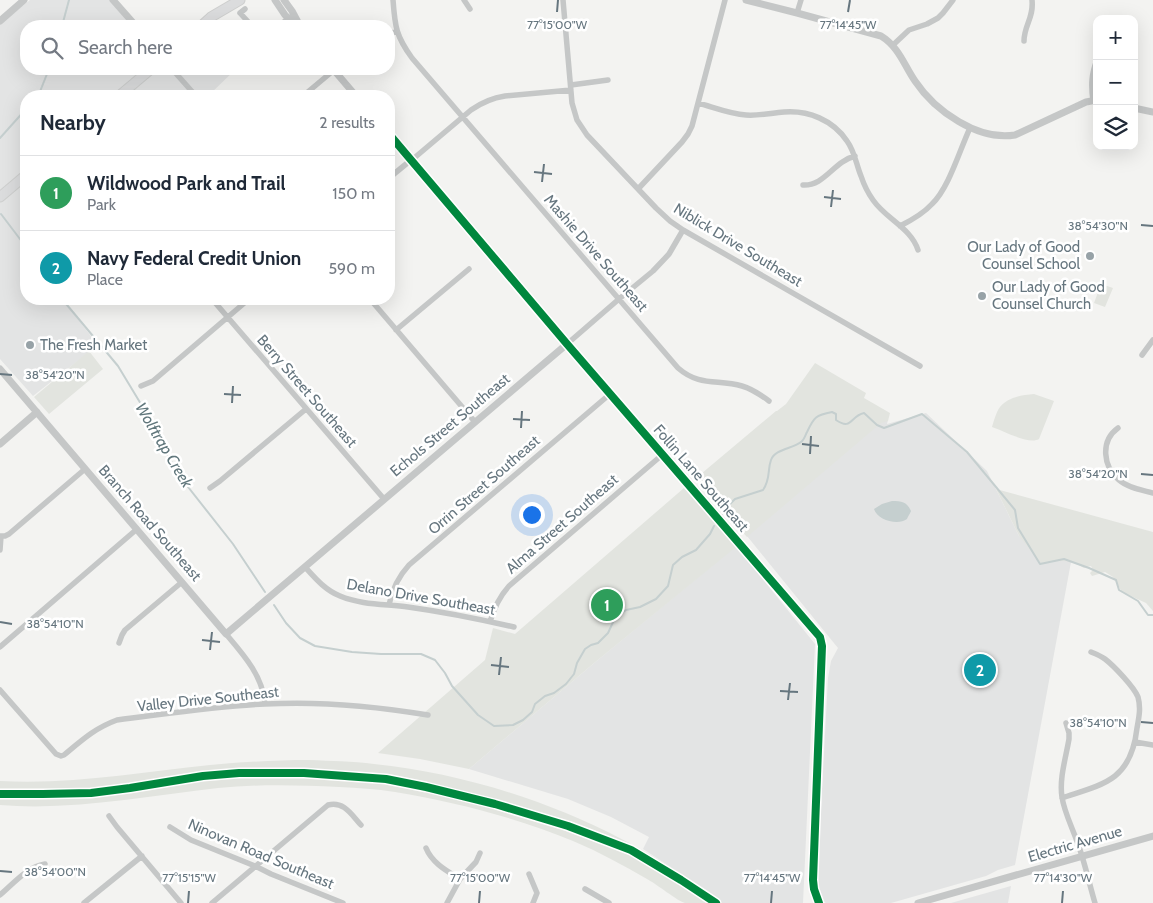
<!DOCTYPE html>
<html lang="en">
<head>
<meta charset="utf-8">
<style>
  :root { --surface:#fff; --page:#f6f6f7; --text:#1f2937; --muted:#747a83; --line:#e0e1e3; --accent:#ea580c }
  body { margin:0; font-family:Cabin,sans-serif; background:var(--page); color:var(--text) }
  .controls { position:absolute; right:15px; top:15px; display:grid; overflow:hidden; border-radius:10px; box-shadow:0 5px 20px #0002 }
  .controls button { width:45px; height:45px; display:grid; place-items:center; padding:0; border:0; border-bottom:1px solid var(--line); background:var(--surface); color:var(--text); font:25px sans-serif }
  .you { position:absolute; left:531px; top:514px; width:18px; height:18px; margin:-12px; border:4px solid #fff; border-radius:50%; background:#1a73e8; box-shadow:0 0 0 8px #1a73e833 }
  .badge { display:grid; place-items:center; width:32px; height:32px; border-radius:50%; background:var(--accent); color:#fff; font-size:16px; font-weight:700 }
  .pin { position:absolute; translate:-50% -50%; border:2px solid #fff; box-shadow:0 1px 5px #0006 }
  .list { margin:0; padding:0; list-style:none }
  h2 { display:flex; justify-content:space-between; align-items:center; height:65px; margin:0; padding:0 20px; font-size:21px }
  h2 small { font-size:16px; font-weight:400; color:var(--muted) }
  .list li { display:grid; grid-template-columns:32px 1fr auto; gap:15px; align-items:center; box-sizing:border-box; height:75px; padding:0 20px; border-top:1px solid var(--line) }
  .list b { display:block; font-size:19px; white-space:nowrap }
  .list p { margin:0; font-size:16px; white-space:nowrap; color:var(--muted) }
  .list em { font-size:16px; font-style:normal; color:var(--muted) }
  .icon { flex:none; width:28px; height:28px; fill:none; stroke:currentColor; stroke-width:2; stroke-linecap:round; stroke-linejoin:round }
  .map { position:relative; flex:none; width:1153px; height:903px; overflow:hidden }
  .search { position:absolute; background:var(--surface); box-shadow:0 5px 20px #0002; left:20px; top:20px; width:375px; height:55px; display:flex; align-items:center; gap:12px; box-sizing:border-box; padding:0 18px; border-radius:20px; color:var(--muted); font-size:19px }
  .panel { position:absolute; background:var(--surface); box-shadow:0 5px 20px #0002; left:20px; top:90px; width:375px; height:215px; border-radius:20px }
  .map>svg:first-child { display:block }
</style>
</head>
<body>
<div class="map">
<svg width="1153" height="903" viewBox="0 0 1153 903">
  <rect width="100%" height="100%" fill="#f3f3f1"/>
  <path fill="#e3e4e4" d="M30,0h83l19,26h-106v43h210l-28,27h-182v203h36l36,46 -65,51 -33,-37v-335z
    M926,413l61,58 32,65 45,24 7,2 -56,303 -17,5 -12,6 -95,27h-65l-2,-1 -7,-18 11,-206 3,-17 7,-13 -91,-112 133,-114 8,-2 -1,4z
    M736,546l79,98 -12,259h-81l-14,-12 -65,-42 6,-12 -38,-20 -43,-18 -99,-30 124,-105z
    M1011,886l-3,17h-57z"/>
  <path fill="#e2e4df" d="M1101,284l12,4 -8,19 -11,-4z
    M89,351l14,18 -54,45 -15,-17z
    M815,363l51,30 -2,5 26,15 -2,8 -7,2 -134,114 -52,-58 81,-68h1l9,-7z
    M1034,394l20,7 -15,38c-10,6 -35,-8 -47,-12 2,-6 4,-15 8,-20 8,-10 22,-12 34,-13z
    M684,488l52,59 -143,117 -124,105 -49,-10 -42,-6 107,-93 8,-32 22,6z
    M996,489l157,43v79l-7,-8 -24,-11 -9,-15 -8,-5 -13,4 -2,-3 3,-3 -2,-4 -7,2c-16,-10 -26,-7 -43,-5l-22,-27z
    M309,760c22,1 43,1 65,4 125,13 249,63 349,139 -12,0 -26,0 -38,0 -6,-1 -30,-20 -38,-24 -24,-14 -48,-27 -74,-38 -56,-23 -117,-39 -178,-49 -19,-3 -37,-4 -56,-5 -41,-2 -81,-3 -121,1 -71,8 -147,23 -218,17v-24c71,4 140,-9 210,-16 33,-3 66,-5 99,-5z"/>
  <path fill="#c5cfcf" d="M892,501c10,0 15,1 19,10 0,1 -4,7 -4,8 -9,7 -30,1 -33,-10l8,-5z"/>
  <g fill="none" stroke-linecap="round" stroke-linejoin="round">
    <path stroke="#c5cfcf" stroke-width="2" d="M62,26l7,-26
      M38,96l1,-2 10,-25
      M0,138l26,-29
      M1,214l25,33
      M62,299l56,67 35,58 -1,5 29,49 52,66 32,48
      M723,514l6,-9 6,-6 28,-9c8,-12 4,-19 8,-30 4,-11 21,-11 30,-18 3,-2 4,-6 6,-10 7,-15 9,-17 25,-20l4,2v6c16,11 14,-4 28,-7l13,12 7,3 38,-14 45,38 48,58 3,18 22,36 24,-5 25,9 27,12 3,10 19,11 10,14h5
      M274,605l12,18 14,15 15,8 37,6 29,2h40l14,6 10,13 7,13 26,29 16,11 19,-1 10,-5 9,-8 3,-8 10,-8 9,-3 12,-9 8,-10 3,-11 8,-14 6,-4 7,-2 10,-10 7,-15 11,-8 14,-3 16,-8 12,-13 5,-21 9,-8 14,-7 14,-16 4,-8"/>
    <defs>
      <path id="primary" d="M201,26l10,-9 29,-17
        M119,96l32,-27
        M0,197l26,-22"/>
    </defs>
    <use href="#primary" stroke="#cecfce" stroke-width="11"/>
    <path stroke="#c5c7c7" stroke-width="5.5" d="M393,0c2,27 3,36 19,58l266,310c22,19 39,11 64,18 10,3 19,9 27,15
      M464,0l6,9
      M563,0l9,103 5,17 10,15 69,73 14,13 13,9 237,136
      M245,9l-5,4 12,13
      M797,13l4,-13
      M280,26l8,-8
      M389,33l8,-1
      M1024,41c0,-16 10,-23 8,-41
      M893,45l16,-15 18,-6 11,-6 5,-5 10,-13
      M172,69l24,27
      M571,85l37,-5
      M303,96l31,-26
      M1093,101c-2,-15 -2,-27 4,-41
      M698,103c15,4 32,11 48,12 13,1 25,-2 38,-3 24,-2 49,8 63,29 8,11 9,23 14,35 3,9 7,17 12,24 13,19 38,28 45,50
      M389,178l22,-18 2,-1 58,-49c10,-7 21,-12 34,-14l66,-6
      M803,185c22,1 30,-23 52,-29
      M638,189l44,-47 6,-8 4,-8 33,-126
      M900,226c12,-6 23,-12 32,-22 17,-16 28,-55 38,-76
      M212,299l172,200
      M370,299l105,123
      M396,330l73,-61
      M567,344l52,-45 34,-28 16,-17 14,-24
      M1142,355l11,-15
      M141,386l12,-5 96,-82
      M1118,428c-18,13 -15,39 1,52 9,8 23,10 34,13
      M210,488l10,-7 86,-72
      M0,536h5l4,-2 76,-65
      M0,550l1,-14
      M305,567c10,11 20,23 35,29 21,9 46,8 68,11 36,5 71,12 106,20
      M389,605c3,-16 9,-28 20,-40l201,-171
      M490,622c4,-14 9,-25 19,-36l153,-131
      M226,634c17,20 37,42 39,70
      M119,643l3,-8 3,-5 57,-48
      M0,647l137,-118
      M0,690l56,64 5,2 3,-1c18,-15 31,-27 53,-35 49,-6 98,-14 148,-16 54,-3 109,2 163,11
      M1066,723l3,10v6c-3,18 -10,40 -7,58 2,15 11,32 16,47 7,19 11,39 17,59
      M1135,742l18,3
      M1062,798c17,-6 39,-11 53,-22 15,-12 20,-30 22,-48 2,-11 4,-20 1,-31 -4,-10 -24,-31 -33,-38 -4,-3 -9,-5 -14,-7
      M109,816l8,11 64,76
      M170,827l21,13 64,26 16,8 72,29
      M426,848c6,15 21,23 34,31
      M529,874l8,19 -4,10
      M585,889l24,14
      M0,895c14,-12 27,-28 45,-31
      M84,903l58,-47
      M212,903l116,-98c16,-4 23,9 33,20
      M447,903l13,-24 16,-17 4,-9"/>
    <path stroke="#c5c7c7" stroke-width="7" d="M113,0l23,26
      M275,0l10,15 12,11
      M284,0l8,11 8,15
      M746,0l51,13 84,23c18,11 23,29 34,45 20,30 63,60 100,54l71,-33 11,-2
      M0,21l24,-21
      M333,69l23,27
      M1134,108l19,4
      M389,134l178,210 253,293 2,9 -9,234 1,9 5,14
      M0,369l226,265 341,-290
      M0,444l37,-32
      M918,903l235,-67"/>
    <use href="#primary" stroke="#dbdcdd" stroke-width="9"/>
    <defs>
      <path id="cycleway" d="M389,134l178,210 253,293 2,9 -9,234 1,9 5,14
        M0,794h43l48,-1 39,-5 73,-12 36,-3h65l82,6 40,8 69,17 73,22 63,24 50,30 35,23"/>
    </defs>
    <use href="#cycleway" stroke="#fff" stroke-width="11"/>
    <use href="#cycleway" stroke="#00873e" stroke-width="8"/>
  </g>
  <path fill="none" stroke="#66767f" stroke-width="2" d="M557,12l1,-12M848,12l2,-12M534,172l18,2M542,182l2,-18M824,197l17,2M831,207l2,-17M1141,225l12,1M0,374l12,1M224,394l17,1M232,403l1,-17M513,419l17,1M521,428l1,-17M802,444l17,2M810,454l1,-18M1141,474l12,1M0,622l12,2M202,640l18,2M210,650l2,-18M491,665l18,2M499,675l2,-18M780,691l18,1M788,700l2,-17M1141,722l12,1M0,871l12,1M188,903l1,-12M479,903l1,-12M771,903l1,-12M1062,903l1,-12"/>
  <g fill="#97a2a7" stroke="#fff" stroke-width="2">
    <circle cx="1090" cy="256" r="5"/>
    <circle cx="982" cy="296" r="5"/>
    <circle cx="30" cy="345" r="5"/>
  </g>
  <g text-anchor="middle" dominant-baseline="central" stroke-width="5" stroke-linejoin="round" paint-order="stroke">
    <g font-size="15" fill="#66767f" stroke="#fff">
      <text transform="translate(738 245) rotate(31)">Niblick Drive Southeast</text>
      <text transform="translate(596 253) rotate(49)">Mashie Drive Southeast</text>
      <text transform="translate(307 391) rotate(49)">Berry Street Southeast</text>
      <text transform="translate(450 425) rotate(-40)">Echols Street Southeast</text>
      <text transform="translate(701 478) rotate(49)">Follin Lane Southeast</text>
      <text transform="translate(484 485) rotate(-41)">Orrin Street Southeast</text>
      <text transform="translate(150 523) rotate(49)">Branch Road Southeast</text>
      <text transform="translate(562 524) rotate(-41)">Alma Street Southeast</text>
      <text transform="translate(421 597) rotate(10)">Delano Drive Southeast</text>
      <text transform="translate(208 699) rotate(-6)">Valley Drive Southeast</text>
      <text transform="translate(1075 844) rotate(-16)">Electric Avenue</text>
      <text transform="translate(261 854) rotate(23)">Ninovan Road Southeast</text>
    </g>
    <g font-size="15" fill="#66767f" stroke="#fff" text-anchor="start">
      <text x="1080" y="247" text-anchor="end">Our Lady of Good<tspan x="1080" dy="17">Counsel School</tspan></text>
      <text x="992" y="287">Our Lady of Good<tspan x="992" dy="17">Counsel Church</tspan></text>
      <text x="40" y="345">The Fresh Market</text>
    </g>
    <g font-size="16" font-style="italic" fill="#61777c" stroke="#fff">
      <text transform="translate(164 445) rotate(59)">Wolftrap Creek</text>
    </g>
  </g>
  <g font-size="12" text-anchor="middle" fill="#66767f" stroke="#fff" stroke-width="5" stroke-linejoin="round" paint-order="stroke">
    <text x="557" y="29">77°15'00"W</text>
    <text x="848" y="29">77°14'45"W</text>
    <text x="1098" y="230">38°54'30"N</text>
    <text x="55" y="379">38°54'20"N</text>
    <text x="1098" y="478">38°54'20"N</text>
    <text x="55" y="628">38°54'10"N</text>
    <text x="1098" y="727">38°54'10"N</text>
    <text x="55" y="876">38°54'00"N</text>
    <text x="189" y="882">77°15'15"W</text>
    <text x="480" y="882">77°15'00"W</text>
    <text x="772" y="882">77°14'45"W</text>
    <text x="1063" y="882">77°14'30"W</text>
  </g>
</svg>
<div class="controls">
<button>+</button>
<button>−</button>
<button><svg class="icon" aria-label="layers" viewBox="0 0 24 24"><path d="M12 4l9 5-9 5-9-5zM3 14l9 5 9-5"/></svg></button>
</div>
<div class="you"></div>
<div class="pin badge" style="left:607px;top:605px;background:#2e9e5b">1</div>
<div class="pin badge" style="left:980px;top:670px;background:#0f9aa8">2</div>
<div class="search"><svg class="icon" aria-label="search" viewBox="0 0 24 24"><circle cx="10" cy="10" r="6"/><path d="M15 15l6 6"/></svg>Search here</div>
<section class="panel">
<h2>Nearby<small>2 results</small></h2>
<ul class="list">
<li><span class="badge" style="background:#2e9e5b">1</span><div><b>Wildwood Park and Trail</b><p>Park</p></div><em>150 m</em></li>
<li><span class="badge" style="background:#0f9aa8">2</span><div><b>Navy Federal Credit Union</b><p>Place</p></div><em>590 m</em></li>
</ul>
</section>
</div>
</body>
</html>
